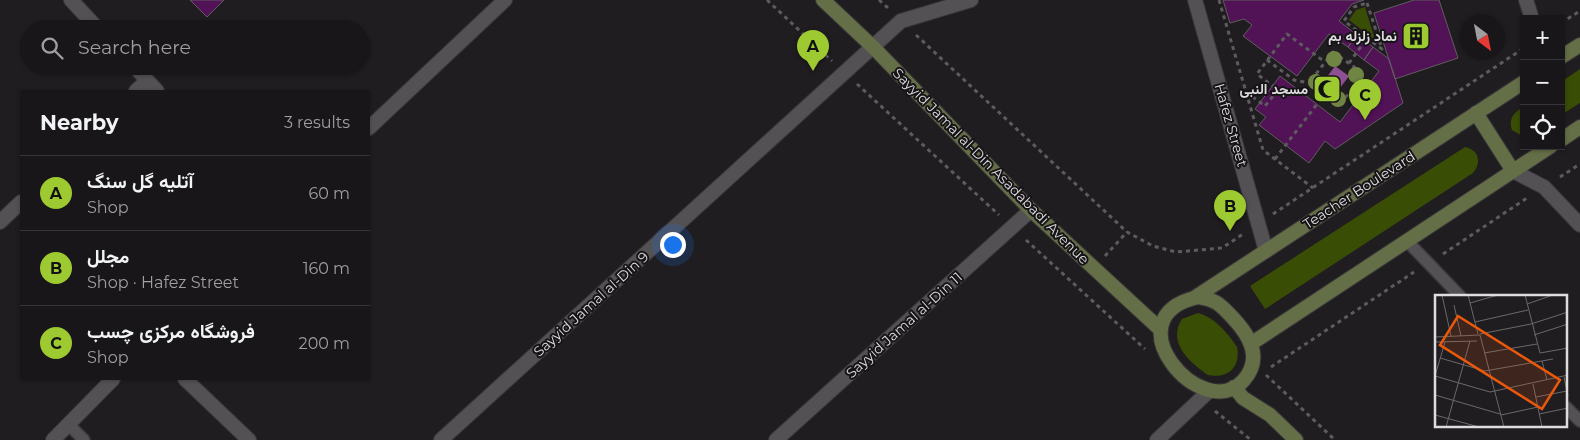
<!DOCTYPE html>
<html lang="en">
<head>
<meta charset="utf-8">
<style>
  :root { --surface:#181618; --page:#211f21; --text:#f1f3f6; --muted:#9f9fa2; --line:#363537; --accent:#9dca31 }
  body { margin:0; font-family:Montserrat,Vazirmatn,sans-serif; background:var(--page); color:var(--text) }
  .controls { position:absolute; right:15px; top:15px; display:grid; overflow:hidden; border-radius:0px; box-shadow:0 1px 4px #0004 }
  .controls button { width:45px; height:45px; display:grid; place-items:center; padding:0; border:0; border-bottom:1px solid var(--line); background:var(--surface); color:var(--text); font:25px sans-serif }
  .compass { position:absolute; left:1460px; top:15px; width:45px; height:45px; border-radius:50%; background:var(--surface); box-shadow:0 1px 4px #0004; rotate:148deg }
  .you { position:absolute; left:672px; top:244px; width:18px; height:18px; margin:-12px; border:4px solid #fff; border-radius:50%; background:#1a73e8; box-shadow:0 0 0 8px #1a73e833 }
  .badge { display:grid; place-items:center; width:32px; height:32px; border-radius:50%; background:var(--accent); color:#111; font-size:16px; font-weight:700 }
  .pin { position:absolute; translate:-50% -41px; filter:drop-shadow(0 1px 2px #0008) }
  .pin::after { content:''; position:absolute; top:26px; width:18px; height:15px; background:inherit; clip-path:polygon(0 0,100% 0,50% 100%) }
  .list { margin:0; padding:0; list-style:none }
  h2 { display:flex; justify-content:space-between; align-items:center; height:65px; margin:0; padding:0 20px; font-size:21px }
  h2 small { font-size:16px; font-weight:400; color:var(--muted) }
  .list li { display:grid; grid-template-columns:32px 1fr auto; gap:15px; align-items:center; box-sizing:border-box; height:75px; padding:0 20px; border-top:1px solid var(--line) }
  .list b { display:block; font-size:19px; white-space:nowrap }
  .list p { margin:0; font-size:16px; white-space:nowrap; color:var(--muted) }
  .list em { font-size:16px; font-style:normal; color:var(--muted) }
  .icon { flex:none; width:28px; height:28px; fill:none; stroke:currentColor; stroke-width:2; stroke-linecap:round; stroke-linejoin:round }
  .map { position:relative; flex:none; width:1580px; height:440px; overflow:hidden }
  .search { position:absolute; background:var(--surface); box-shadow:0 1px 4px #0004; left:20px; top:20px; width:350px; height:55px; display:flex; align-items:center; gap:12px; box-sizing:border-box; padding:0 18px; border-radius:28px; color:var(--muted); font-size:19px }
  .panel { position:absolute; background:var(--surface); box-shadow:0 1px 4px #0004; left:20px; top:90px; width:350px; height:290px; border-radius:0px }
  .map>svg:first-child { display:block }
</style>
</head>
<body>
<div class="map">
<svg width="1580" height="440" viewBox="0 0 1580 440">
  <rect width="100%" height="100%" fill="#201d20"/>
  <path fill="#394d05" d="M1365,7l10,33 -26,-20 7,-10z
    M1580,69v34l-19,12v-33z
    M1524,106v31l-12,-7c-4,-12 2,-17 12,-24z
    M1465,147c14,3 17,15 8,26l-208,136 -15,-23z
    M1198,313c16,4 30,20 39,34 4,20 -9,32 -29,28 -19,-13 -41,-33 -26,-56z"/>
  <path fill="#8e4f93" d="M1335,66l14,10 -12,16 -13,-11z"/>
  <path fill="#511356" stroke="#605d60" d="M190,0h34l-17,17z
    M1223,0h141l-12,4 -13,17 18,14 -9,12 -19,-13 -32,42 -54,-40 9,-11 -8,-6 -14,4z
    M1414,0h25l19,58 -63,21 -21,-66z
    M1357,35l16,12 -9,13 -16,-13z
    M1373,47l16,12 14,44 -68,46 -10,-8 -16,22 -50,-38 7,-8 -11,-8 25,-33 60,46 39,-51 -15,-11z"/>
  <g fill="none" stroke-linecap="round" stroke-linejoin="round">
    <defs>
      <path id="service" d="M1407,241l53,55
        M1566,407l14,14
        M68,424l16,16"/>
      <path id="minor" d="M71,0l27,29
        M1526,0l6,19
        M134,66l23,25
        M136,91l11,-10
        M1513,171l31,16 36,38
        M0,222l21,-20
        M185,379l64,61
        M441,440l460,-419 70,-21
        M776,440l255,-230"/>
      <path id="tertiary" d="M1195,0l71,251
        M369,128l136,-128
        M53,440l60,-61
        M1157,440l52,-49"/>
      <path id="secondary" d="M823,0l50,47 158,163 130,120
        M1561,57l19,-12
        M1476,113l37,58
        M1561,140l19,-13
        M1198,297c5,1 11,2 15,4 8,3 14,11 20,17 17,18 30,41 10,63 -41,44 -134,-64 -45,-84z
        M1194,298l330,-216
        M1252,343l299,-197
        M1234,387l9,11 27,17 26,25"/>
    </defs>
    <use href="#service" stroke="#393739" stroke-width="14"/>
    <use href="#minor" stroke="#393739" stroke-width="16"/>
    <use href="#tertiary" stroke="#393739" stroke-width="16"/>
    <use href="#secondary" stroke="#393739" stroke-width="16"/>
    <path stroke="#5e5b5e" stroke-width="3" stroke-dasharray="4 4" stroke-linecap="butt" d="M767,0l65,61
      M879,0l9,8
      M1219,0l44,150 50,38
      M1367,3l15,46 -38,-28 10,-14z
      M1561,23l19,-12
      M916,35l211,197 26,14 23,6 46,-4 21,-14
      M1333,52l31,22 -25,32 -30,-23z
      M1267,60l27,20 15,3
      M1349,63l18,-25
      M857,84l142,131
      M1246,92l19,14 13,-16 -21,-16 30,-40 38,28
      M1275,159l49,-64
      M1560,177l20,-13
      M1273,214l251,-166
      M1026,240l119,109
      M1443,254l84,-56
      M1105,256l22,-24
      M1271,367l143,-95
      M1266,375l69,65
      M1215,411l36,29"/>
    <use href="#service" stroke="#545154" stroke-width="11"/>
    <use href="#minor" stroke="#545154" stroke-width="14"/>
    <use href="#tertiary" stroke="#545154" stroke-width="14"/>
    <use href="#secondary" stroke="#646f48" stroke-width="14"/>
  </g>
  <g fill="#708544">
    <circle cx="1334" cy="59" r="8"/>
    <circle cx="1356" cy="75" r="8"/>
    <circle cx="1316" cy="82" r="8"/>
    <circle cx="1338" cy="99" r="8"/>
  </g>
  <defs>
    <symbol id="building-square" viewBox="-11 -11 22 22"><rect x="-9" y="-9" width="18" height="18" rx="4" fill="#9dca31" stroke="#171417"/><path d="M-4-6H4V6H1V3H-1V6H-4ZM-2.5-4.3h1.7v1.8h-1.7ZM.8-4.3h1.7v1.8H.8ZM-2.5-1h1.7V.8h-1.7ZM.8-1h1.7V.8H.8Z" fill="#111"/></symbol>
    <symbol id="mosque-square" viewBox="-11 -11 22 22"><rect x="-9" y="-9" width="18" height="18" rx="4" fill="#9dca31" stroke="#171417"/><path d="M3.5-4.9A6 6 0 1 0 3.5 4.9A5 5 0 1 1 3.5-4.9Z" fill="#111"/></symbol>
  </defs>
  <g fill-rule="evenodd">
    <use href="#building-square" x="1400" y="20" width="32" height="32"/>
    <use href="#mosque-square" x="1311" y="73" width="32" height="32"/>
  </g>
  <g text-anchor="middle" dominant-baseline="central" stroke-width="4" stroke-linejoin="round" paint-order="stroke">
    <g font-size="14" font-weight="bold" fill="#dedcde" stroke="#171417" text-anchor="end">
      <text x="1397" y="36">نماد زلزله بم</text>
      <text x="1308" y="89">مسجد النبی</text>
    </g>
    <g font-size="14" fill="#dedcde" stroke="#171417">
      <text transform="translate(1231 125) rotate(74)">Hafez Street</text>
      <text transform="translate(991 166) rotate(45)">Sayyid Jamal al-Din Asadabadi Avenue</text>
      <text transform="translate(1359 190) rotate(-33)">Teacher Boulevard</text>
      <text transform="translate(591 304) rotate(-42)">Sayyid Jamal al-Din 9</text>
      <text transform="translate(904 325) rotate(-42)">Sayyid Jamal al-Din 11</text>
    </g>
  </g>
  <g transform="translate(1435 295)">
    <rect width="132" height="132" fill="#201d20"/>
    <path fill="none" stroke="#6c696c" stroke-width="1" d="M7,0l9,41M33,0l10,39M90,0l15,58 28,-5M35,8l28,-8M92,9l26,-9M19,10l7,31M40,27l53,-12M45,39l51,-10 37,-12M99,40l34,-11M0,42l45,-2 24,92M0,47l42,-1M49,58l53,-9M5,63l45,13 68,-12M107,66l5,19M0,81l55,16 78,-17M0,81l10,-34M129,82l4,19M98,89l9,43M0,100l65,19M101,102l31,-6M104,119l29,-6M0,120l44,12M66,120l37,-8M11,132l24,-86"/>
    <path fill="#e8590c" fill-opacity="0.15" stroke="#e8590c" stroke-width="2.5" d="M23,21l102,64 -18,29 -102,-64z"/>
    <rect width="132" height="132" fill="none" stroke="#dedcde" stroke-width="2.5"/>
  </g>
</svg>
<div class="controls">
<button>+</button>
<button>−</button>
<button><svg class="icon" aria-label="locate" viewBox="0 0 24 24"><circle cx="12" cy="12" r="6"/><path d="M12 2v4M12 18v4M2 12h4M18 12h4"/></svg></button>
</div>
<svg class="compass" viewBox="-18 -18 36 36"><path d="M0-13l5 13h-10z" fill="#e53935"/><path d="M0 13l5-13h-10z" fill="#9f9fa2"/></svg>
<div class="you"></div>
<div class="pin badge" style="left:813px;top:71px">A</div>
<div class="pin badge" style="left:1230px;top:231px">B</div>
<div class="pin badge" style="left:1365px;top:120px">C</div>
<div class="search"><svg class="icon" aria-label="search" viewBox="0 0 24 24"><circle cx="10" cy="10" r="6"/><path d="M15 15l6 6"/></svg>Search here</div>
<section class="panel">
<h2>Nearby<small>3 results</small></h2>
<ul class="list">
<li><span class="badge">A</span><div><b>آتلیه گل سنگ</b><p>Shop</p></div><em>60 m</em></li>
<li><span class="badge">B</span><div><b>مجلل</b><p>Shop · Hafez Street</p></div><em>160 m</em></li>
<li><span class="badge">C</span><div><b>فروشگاه مرکزی چسب</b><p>Shop</p></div><em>200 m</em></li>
</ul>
</section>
</div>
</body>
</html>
